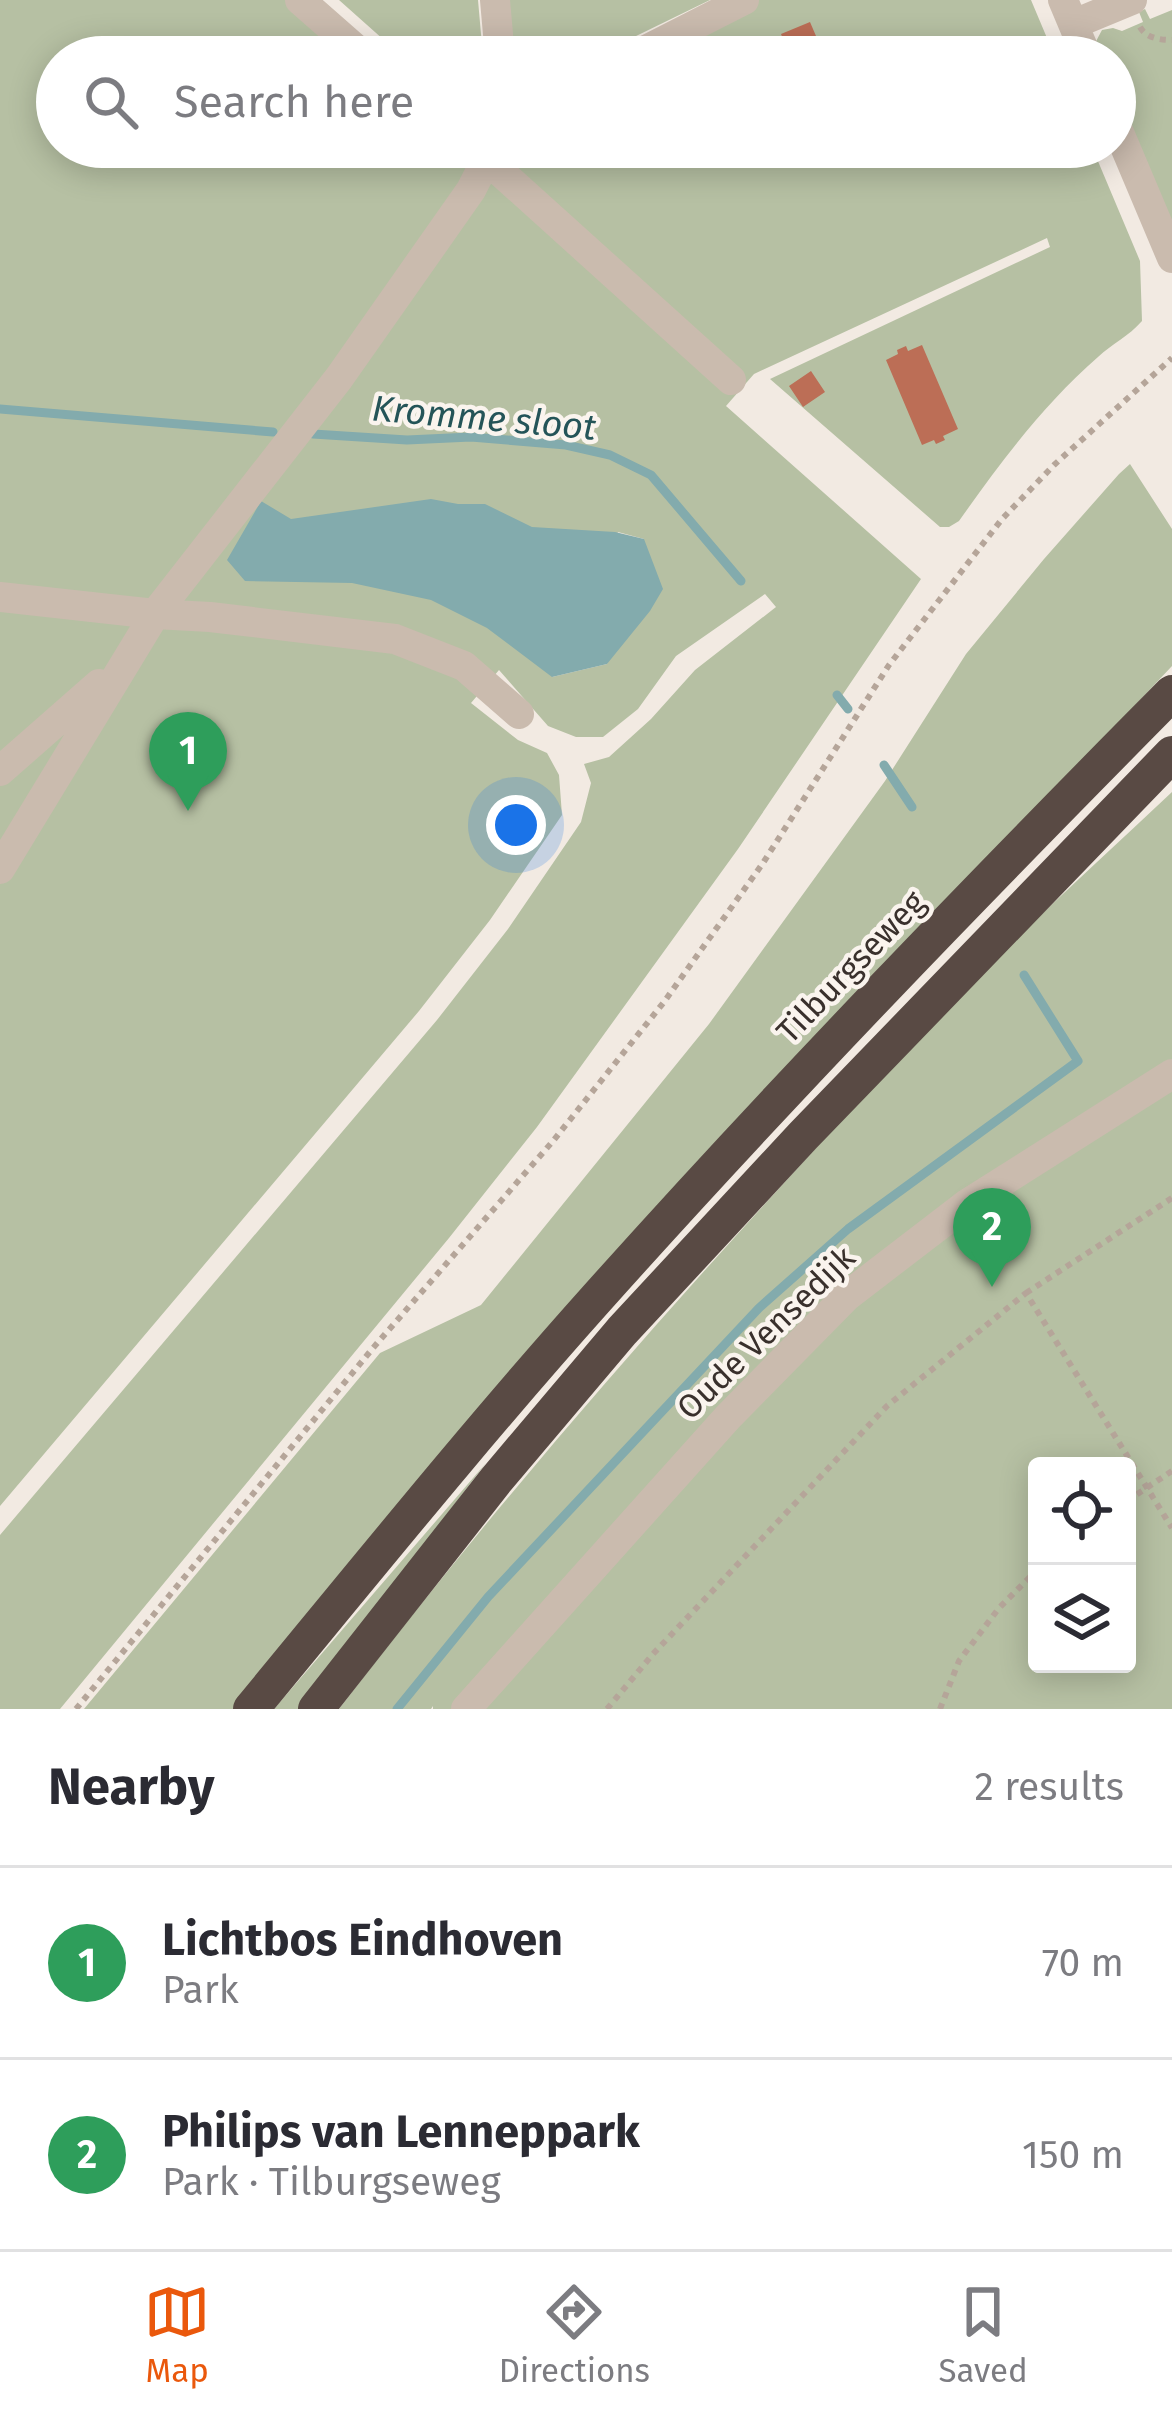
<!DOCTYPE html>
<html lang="en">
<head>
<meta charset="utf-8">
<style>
  :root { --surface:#fff; --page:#f2f2f3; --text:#2b2b33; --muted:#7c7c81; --line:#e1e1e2; --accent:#ea580c }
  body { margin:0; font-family:"Fira Sans",sans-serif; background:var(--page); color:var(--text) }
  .controls { position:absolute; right:36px; bottom:36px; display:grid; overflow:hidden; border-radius:12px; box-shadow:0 6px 30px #0003 }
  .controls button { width:108px; height:108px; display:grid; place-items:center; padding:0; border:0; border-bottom:3px solid var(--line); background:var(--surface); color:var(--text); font:60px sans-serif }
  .you { position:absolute; left:516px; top:825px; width:42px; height:42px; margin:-30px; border:9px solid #fff; border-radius:50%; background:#1a73e8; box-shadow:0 0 0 18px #1a73e833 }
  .badge { display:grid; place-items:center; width:78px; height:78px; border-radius:50%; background:var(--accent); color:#fff; font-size:39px; font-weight:700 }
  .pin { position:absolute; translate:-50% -99px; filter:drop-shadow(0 3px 6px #0008) }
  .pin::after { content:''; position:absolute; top:63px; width:42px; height:36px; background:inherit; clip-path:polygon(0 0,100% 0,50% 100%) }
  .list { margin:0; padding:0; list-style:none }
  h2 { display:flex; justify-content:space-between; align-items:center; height:156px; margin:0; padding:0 48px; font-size:51px }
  h2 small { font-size:39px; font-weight:400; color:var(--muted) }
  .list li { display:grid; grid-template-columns:78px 1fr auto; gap:36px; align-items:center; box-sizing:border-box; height:192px; padding:0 48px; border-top:3px solid var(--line) }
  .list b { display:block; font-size:45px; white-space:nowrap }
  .list p { margin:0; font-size:39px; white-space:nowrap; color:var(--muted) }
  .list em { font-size:39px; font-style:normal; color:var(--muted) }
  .icon { flex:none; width:66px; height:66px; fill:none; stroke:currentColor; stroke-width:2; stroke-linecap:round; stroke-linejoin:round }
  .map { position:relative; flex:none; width:1172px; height:1709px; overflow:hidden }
  .search { position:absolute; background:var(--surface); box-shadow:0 6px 30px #0003; left:36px; right:36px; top:36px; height:132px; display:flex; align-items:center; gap:30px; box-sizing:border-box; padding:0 42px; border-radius:66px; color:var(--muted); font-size:45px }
  .sheet { height:540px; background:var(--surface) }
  nav { display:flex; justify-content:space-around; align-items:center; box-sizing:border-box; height:168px; border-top:3px solid var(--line); background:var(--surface); font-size:33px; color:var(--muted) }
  nav a { display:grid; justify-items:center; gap:6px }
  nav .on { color:var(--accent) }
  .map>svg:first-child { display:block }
</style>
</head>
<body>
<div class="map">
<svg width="1172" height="1709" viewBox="0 0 1172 1709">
  <rect width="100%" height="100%" fill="#f2eae2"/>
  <path fill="#b6c0a3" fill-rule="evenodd" d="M0,0h322l64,57h-329v90h1035l48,114 2,60c-13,15 -30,23 -44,36 -54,47 -98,106 -139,164l-10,6h-9l-170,-148 280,-132 -3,-9 -293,136 -28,32 195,173 -183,270 -201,278 -88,111 -389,471h-60v-174l437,-515 71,-91 73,-107 10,-39 -7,-19 25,-7 42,-38 44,-49 81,-63 -11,-13 -89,62 -38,53 -35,28h-27l-28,-11 -49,-56 -28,33 47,37 29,13 12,22 3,40 -72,105 -71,91 -419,495zM618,532l26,7 -37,125 -55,13z
    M339,0h139l5,57h-80z
    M506,0h204l-117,57h-82z
    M728,0h303l24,57h-443z
    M1145,9l5,10 22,-9v217l-57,-132v-38h-16l-5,-12 8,-15 11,-2 9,3 21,-9 -4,-10z
    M1130,464l42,65v137l-210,223 -449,487 -280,333h-149l296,-356 101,-48 228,-281 176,-243 81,-127 78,-95 75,-85z
    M1172,792v917h-739v-3l-2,3h-92c137,-179 283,-349 435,-515 74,-81 148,-162 226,-239 56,-56 115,-109 172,-163zM1037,1466h90v198h-90z
    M486,1463l-188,246h-24z"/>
  <path fill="#83abad" d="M431,499l27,5h27l47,23 83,5 29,7 19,50 -13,22 -43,53 -55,13 -65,-49 -56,-28 -79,-17 -107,-2 -18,-21 34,-59 30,18z"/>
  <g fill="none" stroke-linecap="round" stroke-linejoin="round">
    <path stroke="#83abad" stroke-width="9" d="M0,409l273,23
      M313,434l94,6 64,-3 95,8 44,10 41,20 90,106
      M837,695l11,14
      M884,765l28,42
      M397,1709l91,-112 271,-289 89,-79 230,-168 -54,-86"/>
  </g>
  <path fill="#bc6e56" d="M810,22l15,35h-35l-9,-23z
    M922,345l36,84 -15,7 2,4 -9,4 -2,-4 -12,5 -36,-85 12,-6 -1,-4 9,-4 2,5z
    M811,371l14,21 -22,15 -14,-21z"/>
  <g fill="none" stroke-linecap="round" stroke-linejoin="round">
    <path stroke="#b5a599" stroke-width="6" stroke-dasharray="6 6" stroke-linecap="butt" d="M1140,27c6,11 20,13 32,13
      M1026,1293l146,-95
      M1127,1501l45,-30
      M76,1709l297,-361 180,-207 111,-139 99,-139 126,-198 113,-146 52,-54 118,-107
      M607,1709l46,-55 234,-248 139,-113 146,235
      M940,1709l19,-48 40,-53 38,-38"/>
    <path stroke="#cabbae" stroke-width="30" d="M300,0l65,57
      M495,0l5,57
      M1063,0l24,57
      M1074,24l58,-24
      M632,57l112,-57
      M1115,123l57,135
      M473,147l258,233
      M0,597l155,17 184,-236 132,-188 22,-43
      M0,771l99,-87
      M0,869l155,-255 55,3 185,22 69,27 55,48
      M466,1709l262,-292 119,-121 120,-92 205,-130"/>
    <path stroke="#594a44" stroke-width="36" d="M251,1709c114,-138 226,-277 345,-410 186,-208 380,-408 576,-606
      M316,1709l180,-229 126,-149 181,-195 369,-382"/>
  </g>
  <g text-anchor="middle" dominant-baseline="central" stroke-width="9" stroke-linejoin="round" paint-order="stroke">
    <g font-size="33" fill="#39302c" stroke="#faf4ee">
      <text transform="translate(851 967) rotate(-46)">Tilburgseweg</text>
      <text transform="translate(766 1333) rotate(-44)">Oude Vensedijk</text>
    </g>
    <g font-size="36" font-style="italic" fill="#245458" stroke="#faf4ee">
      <text transform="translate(484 418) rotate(5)">Kromme sloot</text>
    </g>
  </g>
</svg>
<div class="controls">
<button><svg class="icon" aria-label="locate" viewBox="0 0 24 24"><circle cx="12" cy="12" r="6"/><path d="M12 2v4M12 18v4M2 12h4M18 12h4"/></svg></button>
<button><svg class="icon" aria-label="layers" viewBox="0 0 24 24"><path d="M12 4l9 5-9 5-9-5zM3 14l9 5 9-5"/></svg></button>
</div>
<div class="you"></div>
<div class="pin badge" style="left:188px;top:811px;background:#2e9e5b">1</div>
<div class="pin badge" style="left:992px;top:1287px;background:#2e9e5b">2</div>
<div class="search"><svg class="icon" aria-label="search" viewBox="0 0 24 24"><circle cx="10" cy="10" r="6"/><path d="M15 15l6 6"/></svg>Search here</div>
</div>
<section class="sheet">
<h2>Nearby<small>2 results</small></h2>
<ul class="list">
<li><span class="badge" style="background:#2e9e5b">1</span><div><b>Lichtbos Eindhoven</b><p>Park</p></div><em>70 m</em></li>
<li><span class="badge" style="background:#2e9e5b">2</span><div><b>Philips van Lenneppark</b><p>Park · Tilburgseweg</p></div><em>150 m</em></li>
</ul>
</section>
<nav>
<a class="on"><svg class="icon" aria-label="map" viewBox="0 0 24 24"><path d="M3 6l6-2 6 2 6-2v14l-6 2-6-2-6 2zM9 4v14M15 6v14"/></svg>Map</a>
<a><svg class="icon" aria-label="directions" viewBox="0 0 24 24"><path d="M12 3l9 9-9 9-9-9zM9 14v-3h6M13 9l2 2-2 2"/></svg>Directions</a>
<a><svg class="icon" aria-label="saved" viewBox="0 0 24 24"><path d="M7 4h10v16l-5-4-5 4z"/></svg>Saved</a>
</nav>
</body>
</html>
